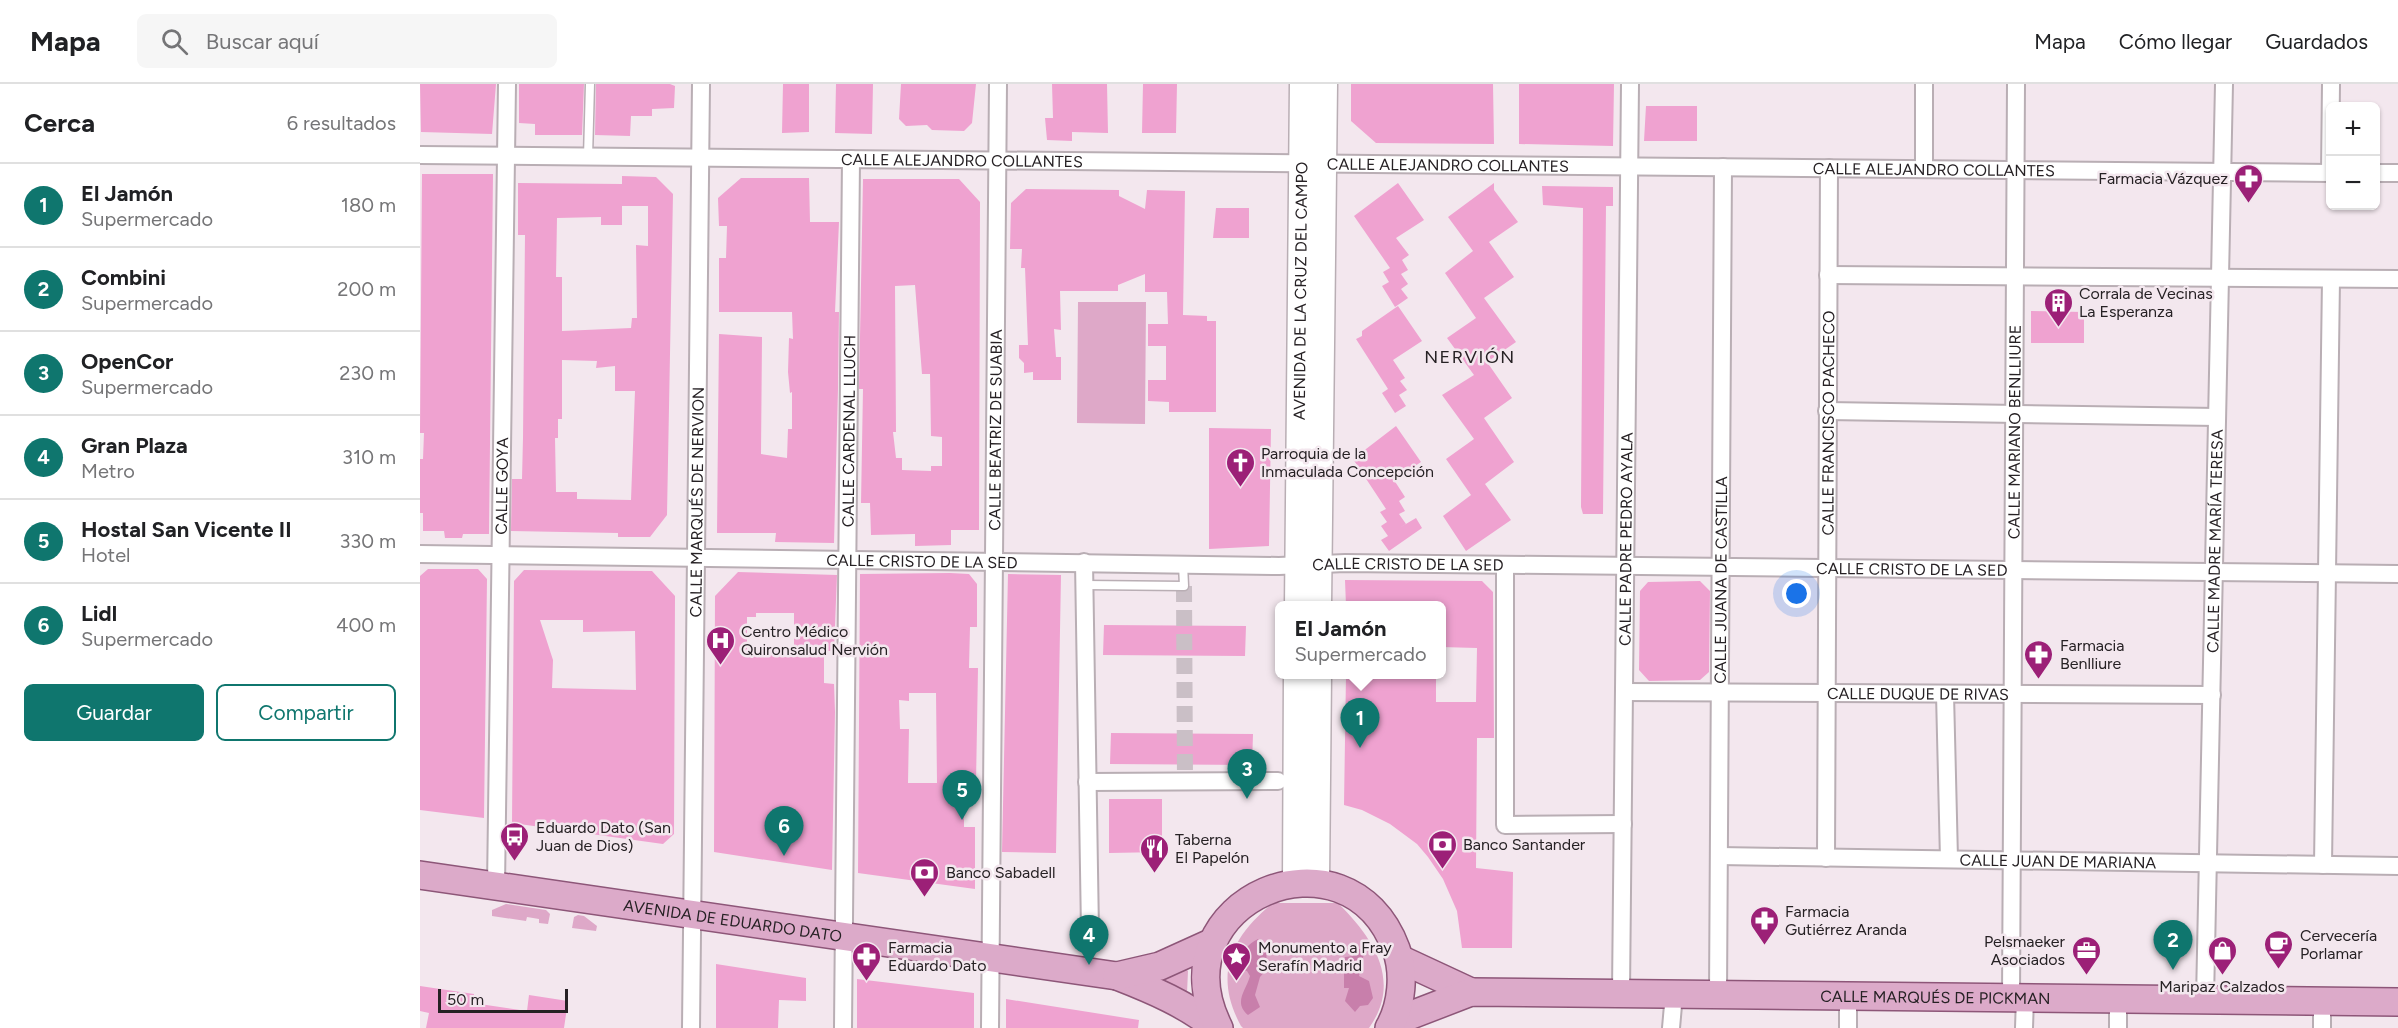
<!DOCTYPE html>
<html lang="es">
<head>
<meta charset="utf-8">
<style>
  :root { --surface:#fff; --page:#f6f6f6; --text:#202124; --muted:#757577; --line:#e0e0e0; --accent:#0f766e }
  body { margin:0; font-family:Figtree,sans-serif; background:var(--page); color:var(--text) }
  .controls { position:absolute; right:18px; top:18px; display:grid; overflow:hidden; border-radius:9px; box-shadow:0 2px 4px #0004 }
  .controls button { width:54px; height:54px; display:grid; place-items:center; padding:0; border:0; border-bottom:2px solid var(--line); background:var(--surface); color:var(--text); font:30px sans-serif }
  .scale { position:absolute; left:18px; bottom:15px; width:130px; box-sizing:border-box; padding-left:6px; border:3px solid #262124; border-top:0; font-size:16px; line-height:21px; white-space:nowrap; color:#262124; -webkit-text-stroke:4px #f3e7ee; paint-order:stroke }
  .you { position:absolute; left:1377px; top:510px; width:21px; height:21px; margin:-15px; border:4px solid #fff; border-radius:50%; background:#1a73e8; box-shadow:0 0 0 9px #1a73e833 }
  .badge { display:grid; place-items:center; width:39px; height:39px; border-radius:50%; background:var(--accent); color:#fff; font-size:20px; font-weight:700 }
  .pin { position:absolute; translate:-50% -50px; filter:drop-shadow(0 2px 3px #0008) }
  .pin::after { content:''; position:absolute; top:32px; width:21px; height:18px; background:inherit; clip-path:polygon(0 0,100% 0,50% 100%) }
  .popup { position:absolute; left:855px; top:517px; width:171px; height:78px; box-sizing:border-box; display:grid; place-content:center; border-radius:9px; background:var(--surface); filter:drop-shadow(0 2px 4px #0005); font-size:20px; white-space:nowrap; color:var(--muted) }
  .popup b { font-size:22px; color:var(--text) }
  .popup::after { content:''; position:absolute; left:50%; top:100%; margin-left:-12px; border:12px solid transparent; border-top-color:var(--surface) }
  .list { margin:0; padding:0; list-style:none }
  h2 { display:flex; justify-content:space-between; align-items:center; height:78px; margin:0; padding:0 24px; font-size:26px }
  h2 small { font-size:20px; font-weight:400; color:var(--muted) }
  .list li { display:grid; grid-template-columns:39px 1fr auto; gap:18px; align-items:center; box-sizing:border-box; height:84px; padding:0 24px; border-top:2px solid var(--line) }
  .list b { display:block; font-size:22px; white-space:nowrap }
  .list p { margin:0; font-size:20px; white-space:nowrap; color:var(--muted) }
  .list em { font-size:20px; font-style:normal; color:var(--muted) }
  .actions { display:flex; gap:12px; padding:18px 24px }
  .actions a { flex:1; padding:14px 0; border:2px solid var(--accent); border-radius:9px; text-align:center; font-size:21px; color:var(--accent) }
  .actions .main { background:var(--accent); color:#fff }
  .icon { flex:none; width:33px; height:33px; fill:none; stroke:currentColor; stroke-width:2; stroke-linecap:round; stroke-linejoin:round }
  .map { position:relative; flex:none; width:1978px; height:944px; overflow:hidden }
  header { display:flex; align-items:center; gap:36px; box-sizing:border-box; height:84px; padding:0 30px; background:var(--surface); border-bottom:2px solid var(--line) }
  header strong { font-size:28px }
  nav { display:flex; gap:33px; margin-inline-start:auto; font-size:21px }
  .search { width:420px; height:54px; background:var(--page); display:flex; align-items:center; gap:15px; box-sizing:border-box; padding:0 21px; border-radius:9px; color:var(--muted); font-size:22px }
  main { display:flex }
  aside { flex:1; background:var(--surface) }
  .map>svg:first-child { display:block }
</style>
</head>
<body>
<header>
<strong>Mapa</strong>
<div class="search"><svg class="icon" aria-label="search" viewBox="0 0 24 24"><circle cx="10" cy="10" r="6"/><path d="M15 15l6 6"/></svg>Buscar aquí</div>
<nav><a>Mapa</a><a>Cómo llegar</a><a>Guardados</a></nav>
</header>
<main>
<aside>
<h2>Cerca<small>6 resultados</small></h2>
<ul class="list">
<li><span class="badge">1</span><div><b>El Jamón</b><p>Supermercado</p></div><em>180 m</em></li>
<li><span class="badge">2</span><div><b>Combini</b><p>Supermercado</p></div><em>200 m</em></li>
<li><span class="badge">3</span><div><b>OpenCor</b><p>Supermercado</p></div><em>230 m</em></li>
<li><span class="badge">4</span><div><b>Gran Plaza</b><p>Metro</p></div><em>310 m</em></li>
<li><span class="badge">5</span><div><b>Hostal San Vicente II</b><p>Hotel</p></div><em>330 m</em></li>
<li><span class="badge">6</span><div><b>Lidl</b><p>Supermercado</p></div><em>400 m</em></li>
</ul>
<div class="actions"><a class="main">Guardar</a><a>Compartir</a></div>
</aside>
<div class="map">
<svg width="1978" height="944" viewBox="0 0 1978 944">
  <rect width="100%" height="100%" fill="#f3e7ee"/>
  <path fill="#dea8c8" d="M658,218h68l-1,122 -68,-1z
    M853,819h65c34,34 65,77 31,125h-126l-2,-2c-28,-51 -10,-89 32,-123z
    M86,820l40,6 4,4 -2,10 -9,-1v-4l-12,-2 -1,4 -34,-5v-6z
    M158,831l6,1 13,10 -1,5 -24,-3 2,-11z
    M766,885l2,2 -1,22 -35,-15z"/>
  <path fill="#c87fab" d="M838,855l8,7 1,23 -7,8 -5,18 5,12 -12,8c-15,-13 -2,-24 2,-39l-3,-5 -4,-1c-4,-13 2,-25 15,-31z
    M935,865h5l4,4 -5,23 10,5 4,17 -5,7 -8,1 -5,6 -10,-11 4,-13h-5v-28l1,-3 8,-1z"/>
  <path fill="#efa2d0" fill-rule="evenodd" d="M0,0h76l-4,50 -71,-2z
    M99,0h65l-2,51h-47v-11l-16,-1z
    M176,0h74l5,2 -1,22 -22,1v7h-21l-1,20 -35,-1z
    M363,0h26v48l-27,1z
    M416,0h37l-1,50 -37,-1z
    M481,0h75l-4,39 -8,8 -32,-1 -5,-5 -21,1 -7,-7z
    M632,0h55l1,49 -36,-1v9l-25,-1 -2,-22h8z
    M723,0h34l-1,49h-34z
    M931,0h142l1,60 -118,-1 -25,-22z
    M1099,0h95l-1,62 -94,-2z
    M1226,22h51v35h-53z
    M2,90h71l-4,360h-26l-1,4h-17l-1,-7h-21v-18h-3v-54h3l1,-26h-4z
    M202,92l34,1 17,17 -6,321 -17,22h-32v-4l-107,-2 1,-52h10l1,-41 2,-203h-7v-52l104,1zM202,122h26v40l-12,-1 1,73h-5l-1,10 -69,3v-54h-6l1,-59 44,-1v8h21zM142,276l35,1 -1,7 19,-2v25h20l-4,109 -54,-1v-7h-21l-1,-54h3v-19h4z
    M321,94h68l1,44h29l-4,90h4l-1,77 -4,154 -59,-1 1,-9h-59l2,-199 43,3 -1,117 26,4 1,-29h4v-37l-2,1 -2,-21 1,-34 4,1 -1,-27h-73v-54h7l1,-32h-8l-1,-28z
    M443,95h96l21,23 -1,328h-28v15l-36,1v-12l-44,1 -1,-32h-9l2,-114h-4zM495,201l7,89h8l1,62 11,1v29h-11v5l-29,-1v-12h-6l-3,-26h3l-1,-146z
    M978,99l26,37 -28,18 13,17 -7,5 6,10 -7,4 7,10 -7,5 7,9 -13,9 -13,-21 7,-4 -6,-10 7,-4 -36,-52z
    M1074,99v7l24,32 -29,20 25,35 -30,21 32,44 -29,20 25,36 -28,20 30,44 -29,22 26,36 -45,31 -23,-35 28,-21 -25,-36 28,-20 -32,-44 32,-20 -27,-37 29,-20 -31,-45 28,-22 -25,-34z
    M1122,102l71,1v19h-7l-3,308h-20l-2,-7 2,-299 -40,-3z
    M606,105l93,1v6l26,13 2,-19 38,1 -2,124 24,1v5h9v91h-47v-10l-21,-1v-21h18v-34h-18v-22h20l-1,-32h-22v-18l-27,11v6h-58l1,39 -7,-1 2,28h5v23h-28v-8l-9,1v-10l-5,-5v-13h9l-3,-77h-4l1,-19h-12l1,-46z
    M796,124h33v30h-36z
    M978,222l24,35 -29,19 12,18 -5,3 7,9 -8,5 7,11 -11,7 -13,-20 6,-4 -32,-50 6,-3v-5z
    M1611,227l53,1v31h-53z
    M976,342l25,36 -27,18 11,17 -6,4 6,10 -6,3 7,10 -7,4 17,-10 6,10 -33,23 -8,-11 7,-4 -7,-10 6,-4 -7,-10 6,-3 -33,-50z
    M789,344l62,1 -2,117 -60,3z
    M8,485h50l9,10 -3,239 -64,-8v-234z
    M104,486l128,1 23,25 -1,238 -11,10 -151,-21 2,-242zM120,536h43v12l52,-1 1,59 -84,-2 1,-28z
    M318,488l99,3 -3,76h-10v32l10,1 1,28 -3,158 -118,-18 1,-256zM336,529h38v38h-47v-34h9z
    M530,489l19,1 8,10v43h-7l-1,41h9l-2,115 -12,-1v45h11v62l-117,-16 2,-299zM489,609h27l1,90h-29l1,-54h-9l-1,-29 10,1z
    M588,490l53,1 -5,278 -54,-1z
    M925,496l137,1 11,11 1,146h-17l-1,130 37,4 -1,76h-50l-5,-37 -14,-32 -15,-22 -11,-13 -27,-20 -28,-14 -18,-5 2,-130h90v27h40l1,-54 -36,-1v-41h-95z
    M1280,497l10,10 -1,81 -9,8 -51,1 -10,-11 1,-79 8,-9z
    M684,541l142,1 -1,30 -142,-1z
    M691,649l142,1 -1,31 -142,-1z
    M689,715h53v53l-53,1z
    M296,880l90,14v23l-27,-1 -1,28h-62z
    M437,895l117,14v35h-117z
    M0,902l54,8 -1,9 54,8 2,-16 39,6 -4,27h-138l3,-15 -9,-2z
    M586,915l133,21 -1,8h-132z"/>
  <g fill="none" stroke-linecap="round" stroke-linejoin="round">
    <path stroke="#cabfc6" stroke-width="16" stroke-dasharray="16 8" stroke-linecap="butt" d="M764,502l1,195"/>
    <defs>
      <path id="lane" d="M168,73l2,-73
        M665,501l99,1 -1,-22"/>
      <g id="street">
        <path d="M1504,0v85"/>
        <path id="s1" d="M0,71l1910,18"/>
        <path d="M1910,89l1,-89"/>
        <path d="M1956,89h22"/>
        <path d="M1408,191l570,4"/>
        <path d="M1407,327l390,6"/>
        <path id="s2" d="M0,470l859,12 66,-3 1053,11"/>
        <path d="M664,478l6,369"/>
        <path d="M1085,481v260l118,-1"/>
        <path id="s3" d="M1204,608l588,3"/>
        <path d="M1525,610l4,165"/>
        <path d="M667,698l191,-1"/>
        <path id="s4" d="M1299,772l679,10"/>
        <path id="s5" d="M1406,774l3,-690"/>
        <path d="M1903,781l8,-586"/>
        <path id="s6" d="M76,802l11,-802"/>
        <path id="s7" d="M1201,909l9,-909"/>
        <path id="s8" d="M1298,910l5,-827"/>
        <path id="s9" d="M1591,914l5,-914"/>
        <path d="M1698,915v29"/>
        <path id="s10" d="M1785,916l19,-916"/>
        <path id="s11" d="M271,944l10,-944"/>
        <path id="s12" d="M423,944l8,-869"/>
        <path id="s13" d="M570,944l8,-944"/>
        <path d="M1251,944l3,-34"/>
        <path d="M1428,944v-32"/>
        <path d="M1604,944l1,-30"/>
        <path d="M1902,944v-26"/>
      </g>
      <g id="secondary">
        <path id="s14" d="M877,522l5,-522"/>
        <path d="M899,522l6,-522"/>
        <path d="M875,799l1,-209"/>
        <path d="M897,799l2,-209"/>
      </g>
      <g id="primary">
        <path id="s15" d="M0,791l697,101c36,14 69,28 99,52"/>
        <path d="M980,875l71,33"/>
        <path d="M697,892l43,-10 53,-24"/>
        <path id="s16" d="M973,938l78,-30 927,10"/>
        <path d="M799,944c-65,-128 129,-209 177,-79 9,24 6,56 -7,79"/>
      </g>
    </defs>
    <use href="#lane" stroke="#b9aeb4" stroke-width="11"/>
    <use href="#street" stroke="#b9aeb4" stroke-width="20"/>
    <use href="#secondary" stroke="#b9aeb4" stroke-width="27"/>
    <use href="#primary" stroke="#8d5678" stroke-width="30"/>
    <use href="#lane" stroke="#fff" stroke-width="8"/>
    <use href="#street" stroke="#fff" stroke-width="16"/>
    <use href="#secondary" stroke="#fff" stroke-width="24"/>
    <use href="#primary" stroke="#dcaac9" stroke-width="27"/>
  </g>
  <defs>
    <symbol id="pharmacy-pin" viewBox="-11 -11 22 30"><path d="M0 17L-7.5 6A9.5 9.5 0 1 1 7.5 6Z" fill="#9c2077" stroke="#f3e7ee"/><path d="M-2-6h4v4h4v4h-4v4h-4v-4h-4v-4h4Z" fill="#fff"/></symbol>
    <symbol id="building-pin" viewBox="-11 -11 22 30"><path d="M0 17L-7.5 6A9.5 9.5 0 1 1 7.5 6Z" fill="#9c2077" stroke="#f3e7ee"/><path d="M-4-6H4V6H1V3H-1V6H-4ZM-2.5-4.3h1.7v1.8h-1.7ZM.8-4.3h1.7v1.8H.8ZM-2.5-1h1.7V.8h-1.7ZM.8-1h1.7V.8H.8Z" fill="#fff"/></symbol>
    <symbol id="church-pin" viewBox="-11 -11 22 30"><path d="M0 17L-7.5 6A9.5 9.5 0 1 1 7.5 6Z" fill="#9c2077" stroke="#f3e7ee"/><path d="M-1.2-6h2.4v3.5h3.3v2.4h-3.3V6h-2.4V-.1h-3.3v-2.4h3.3Z" fill="#fff"/></symbol>
    <symbol id="hospital-pin" viewBox="-11 -11 22 30"><path d="M0 17L-7.5 6A9.5 9.5 0 1 1 7.5 6Z" fill="#9c2077" stroke="#f3e7ee"/><path d="M-5-5h3v3.5h4V-5h3V5h-3V1.5h-4V5h-3Z" fill="#fff"/></symbol>
    <symbol id="bus-pin" viewBox="-11 -11 22 30"><path d="M0 17L-7.5 6A9.5 9.5 0 1 1 7.5 6Z" fill="#9c2077" stroke="#f3e7ee"/><path d="M-5-6H5V4H4V6H2V4H-2V6H-4V4H-5ZM-3.5-4V0h7V-4ZM-3.5 1.2v1.5H-2V1.2ZM2 1.2v1.5H3.5V1.2Z" fill="#fff"/></symbol>
    <symbol id="bank-pin" viewBox="-11 -11 22 30"><path d="M0 17L-7.5 6A9.5 9.5 0 1 1 7.5 6Z" fill="#9c2077" stroke="#f3e7ee"/><path d="M-6-4H6V4H-6ZM0-2.3a2.3 2.3 0 1 0 0 4.6a2.3 2.3 0 1 0 0-4.6Z" fill="#fff"/></symbol>
    <symbol id="restaurant-pin" viewBox="-11 -11 22 30"><path d="M0 17L-7.5 6A9.5 9.5 0 1 1 7.5 6Z" fill="#9c2077" stroke="#f3e7ee"/><path d="M-5-6h1v4h1v-4h1v4h1v-4h1v5L-1.5 .5V6h-2V.5L-5-1ZM5-6V6H3V1.5H1.5Q1.5-4 5-6Z" fill="#fff"/></symbol>
    <symbol id="cafe-pin" viewBox="-11 -11 22 30"><path d="M0 17L-7.5 6A9.5 9.5 0 1 1 7.5 6Z" fill="#9c2077" stroke="#f3e7ee"/><path d="M-5.5-4.5H6V0H3Q3 3.5 0 3.5H-2.5Q-5.5 3.5-5.5 0ZM3-3.2v2h1.7v-2ZM-6 4.5H4V6H-6Z" fill="#fff"/></symbol>
    <symbol id="office-pin" viewBox="-11 -11 22 30"><path d="M0 17L-7.5 6A9.5 9.5 0 1 1 7.5 6Z" fill="#9c2077" stroke="#f3e7ee"/><path d="M-6-3h4V-5.5h4V-3h4V5H-6ZM-1-4.5V-3h2v-1.5ZM-6 0V1H6V0Z" fill="#fff"/></symbol>
    <symbol id="shop-pin" viewBox="-11 -11 22 30"><path d="M0 17L-7.5 6A9.5 9.5 0 1 1 7.5 6Z" fill="#9c2077" stroke="#f3e7ee"/><path d="M-5-2.5h2.3a2.7 3.5 0 0 1 5.4 0H5L5.5 6h-11ZM-1.5-2.5h3a1.5 2.3 0 0 0-3 0Z" fill="#fff"/></symbol>
    <symbol id="sight-pin" viewBox="-11 -11 22 30"><path d="M0 17L-7.5 6A9.5 9.5 0 1 1 7.5 6Z" fill="#9c2077" stroke="#f3e7ee"/><path d="M0-6L1.8-2.2L6-1.7L2.9 1.2L3.7 5.4L0 3.3L-3.7 5.4L-2.9 1.2L-6-1.7L-1.8-2.2Z" fill="#fff"/></symbol>
  </defs>
  <g fill-rule="evenodd">
    <use href="#pharmacy-pin" x="1812" y="78" width="33" height="45"/>
    <use href="#building-pin" x="1622" y="202" width="33" height="45"/>
    <use href="#church-pin" x="804" y="362" width="33" height="45"/>
    <use href="#hospital-pin" x="284" y="540" width="33" height="45"/>
    <use href="#pharmacy-pin" x="1602" y="554" width="33" height="45"/>
    <use href="#bus-pin" x="78" y="736" width="33" height="45"/>
    <use href="#bank-pin" x="1006" y="744" width="33" height="45"/>
    <use href="#restaurant-pin" x="718" y="748" width="33" height="45"/>
    <use href="#bank-pin" x="488" y="772" width="33" height="45"/>
    <use href="#pharmacy-pin" x="1328" y="820" width="33" height="45"/>
    <use href="#cafe-pin" x="1842" y="844" width="33" height="45"/>
    <use href="#office-pin" x="1650" y="850" width="33" height="45"/>
    <use href="#shop-pin" x="1786" y="850" width="33" height="45"/>
    <use href="#pharmacy-pin" x="430" y="856" width="33" height="45"/>
    <use href="#sight-pin" x="800" y="856" width="33" height="45"/>
  </g>
  <g text-anchor="middle" dominant-baseline="central" stroke-width="5" stroke-linejoin="round" paint-order="stroke">
    <g font-size="16" fill="#262124" stroke="#f3e7ee">
      <text stroke="none"><textPath href="#s1" startOffset="542">CALLE ALEJANDRO COLLANTES</textPath></text>
      <text stroke="none"><textPath href="#s1" startOffset="1028">CALLE ALEJANDRO COLLANTES</textPath></text>
      <text stroke="none"><textPath href="#s1" startOffset="1514">CALLE ALEJANDRO COLLANTES</textPath></text>
      <text stroke="none"><textPath href="#s14" startOffset="315">AVENIDA DE LA CRUZ DEL CAMPO</textPath></text>
      <text stroke="none"><textPath href="#s5" startOffset="435">CALLE FRANCISCO PACHECO</textPath></text>
      <text stroke="none"><textPath href="#s13" startOffset="598">CALLE BEATRIZ DE SUABIA</textPath></text>
      <text stroke="none"><textPath href="#s12" startOffset="597">CALLE CARDENAL LLUCH</textPath></text>
      <text stroke="none"><textPath href="#s9" startOffset="566">CALLE MARIANO BENLLIURE</textPath></text>
      <text stroke="none"><textPath href="#s6" startOffset="400">CALLE GOYA</textPath></text>
      <text stroke="none"><textPath href="#s11" startOffset="526">CALLE MARQUÉS DE NERVION</textPath></text>
      <text stroke="none"><textPath href="#s7" startOffset="454">CALLE PADRE PEDRO AYALA</textPath></text>
      <text stroke="none"><textPath href="#s10" startOffset="459">CALLE MADRE MARÍA TERESA</textPath></text>
      <text stroke="none"><textPath href="#s2" startOffset="502">CALLE CRISTO DE LA SED</textPath></text>
      <text stroke="none"><textPath href="#s2" startOffset="988">CALLE CRISTO DE LA SED</textPath></text>
      <text stroke="none"><textPath href="#s2" startOffset="1492">CALLE CRISTO DE LA SED</textPath></text>
      <text stroke="none"><textPath href="#s8" startOffset="414">CALLE JUANA DE CASTILLA</textPath></text>
      <text stroke="none"><textPath href="#s3" startOffset="294">CALLE DUQUE DE RIVAS</textPath></text>
      <text stroke="none"><textPath href="#s4" startOffset="339">CALLE JUAN DE MARIANA</textPath></text>
      <text stroke="none"><textPath href="#s15" startOffset="316">AVENIDA DE EDUARDO DATO</textPath></text>
      <text stroke="none"><textPath href="#s16" startOffset="548">CALLE MARQUÉS DE PICKMAN</textPath></text>
    </g>
    <g font-size="16" fill="#262124" stroke="#f3e7ee" text-anchor="start">
      <text x="1808" y="94" text-anchor="end">Farmacia Vázquez</text>
      <text x="1659" y="209">Corrala de Vecinas<tspan x="1659" dy="18">La Esperanza</tspan></text>
      <text x="841" y="369">Parroquia de la<tspan x="841" dy="18">Inmaculada Concepción</tspan></text>
      <text x="321" y="547">Centro Médico<tspan x="321" dy="18">Quironsalud Nervión</tspan></text>
      <text x="1640" y="561">Farmacia<tspan x="1640" dy="18">Benlliure</tspan></text>
      <text x="116" y="743">Eduardo Dato (San<tspan x="116" dy="18">Juan de Dios)</tspan></text>
      <text x="755" y="755">Taberna<tspan x="755" dy="18">El Papelón</tspan></text>
      <text x="1043" y="760">Banco Santander</text>
      <text x="526" y="788">Banco Sabadell</text>
      <text x="1365" y="827">Farmacia<tspan x="1365" dy="18">Gutiérrez Aranda</tspan></text>
      <text x="1880" y="851">Cervecería<tspan x="1880" dy="18">Porlamar</tspan></text>
      <text x="1645" y="857" text-anchor="end">Pelsmaeker<tspan x="1645" dy="18">Asociados</tspan></text>
      <text x="468" y="863">Farmacia<tspan x="468" dy="18">Eduardo Dato</tspan></text>
      <text x="838" y="863">Monumento a Fray<tspan x="838" dy="18">Serafín Madrid</tspan></text>
      <text x="1802" y="902" text-anchor="middle">Maripaz Calzados</text>
    </g>
    <g font-size="18" letter-spacing="1.5" fill="#262124" stroke="#f3e7ee">
      <text x="1050" y="273">NERVIÓN</text>
    </g>
  </g>
</svg>
<div class="controls">
<button>+</button>
<button>−</button>
</div>
<div class="scale">50 m</div>
<div class="you"></div>
<div class="pin badge" style="left:940px;top:664px">1</div>
<div class="popup"><b>El Jamón</b>Supermercado</div>
<div class="pin badge" style="left:1753px;top:886px">2</div>
<div class="pin badge" style="left:827px;top:715px">3</div>
<div class="pin badge" style="left:669px;top:881px">4</div>
<div class="pin badge" style="left:542px;top:736px">5</div>
<div class="pin badge" style="left:364px;top:772px">6</div>
</div>
</main>
</body>
</html>
